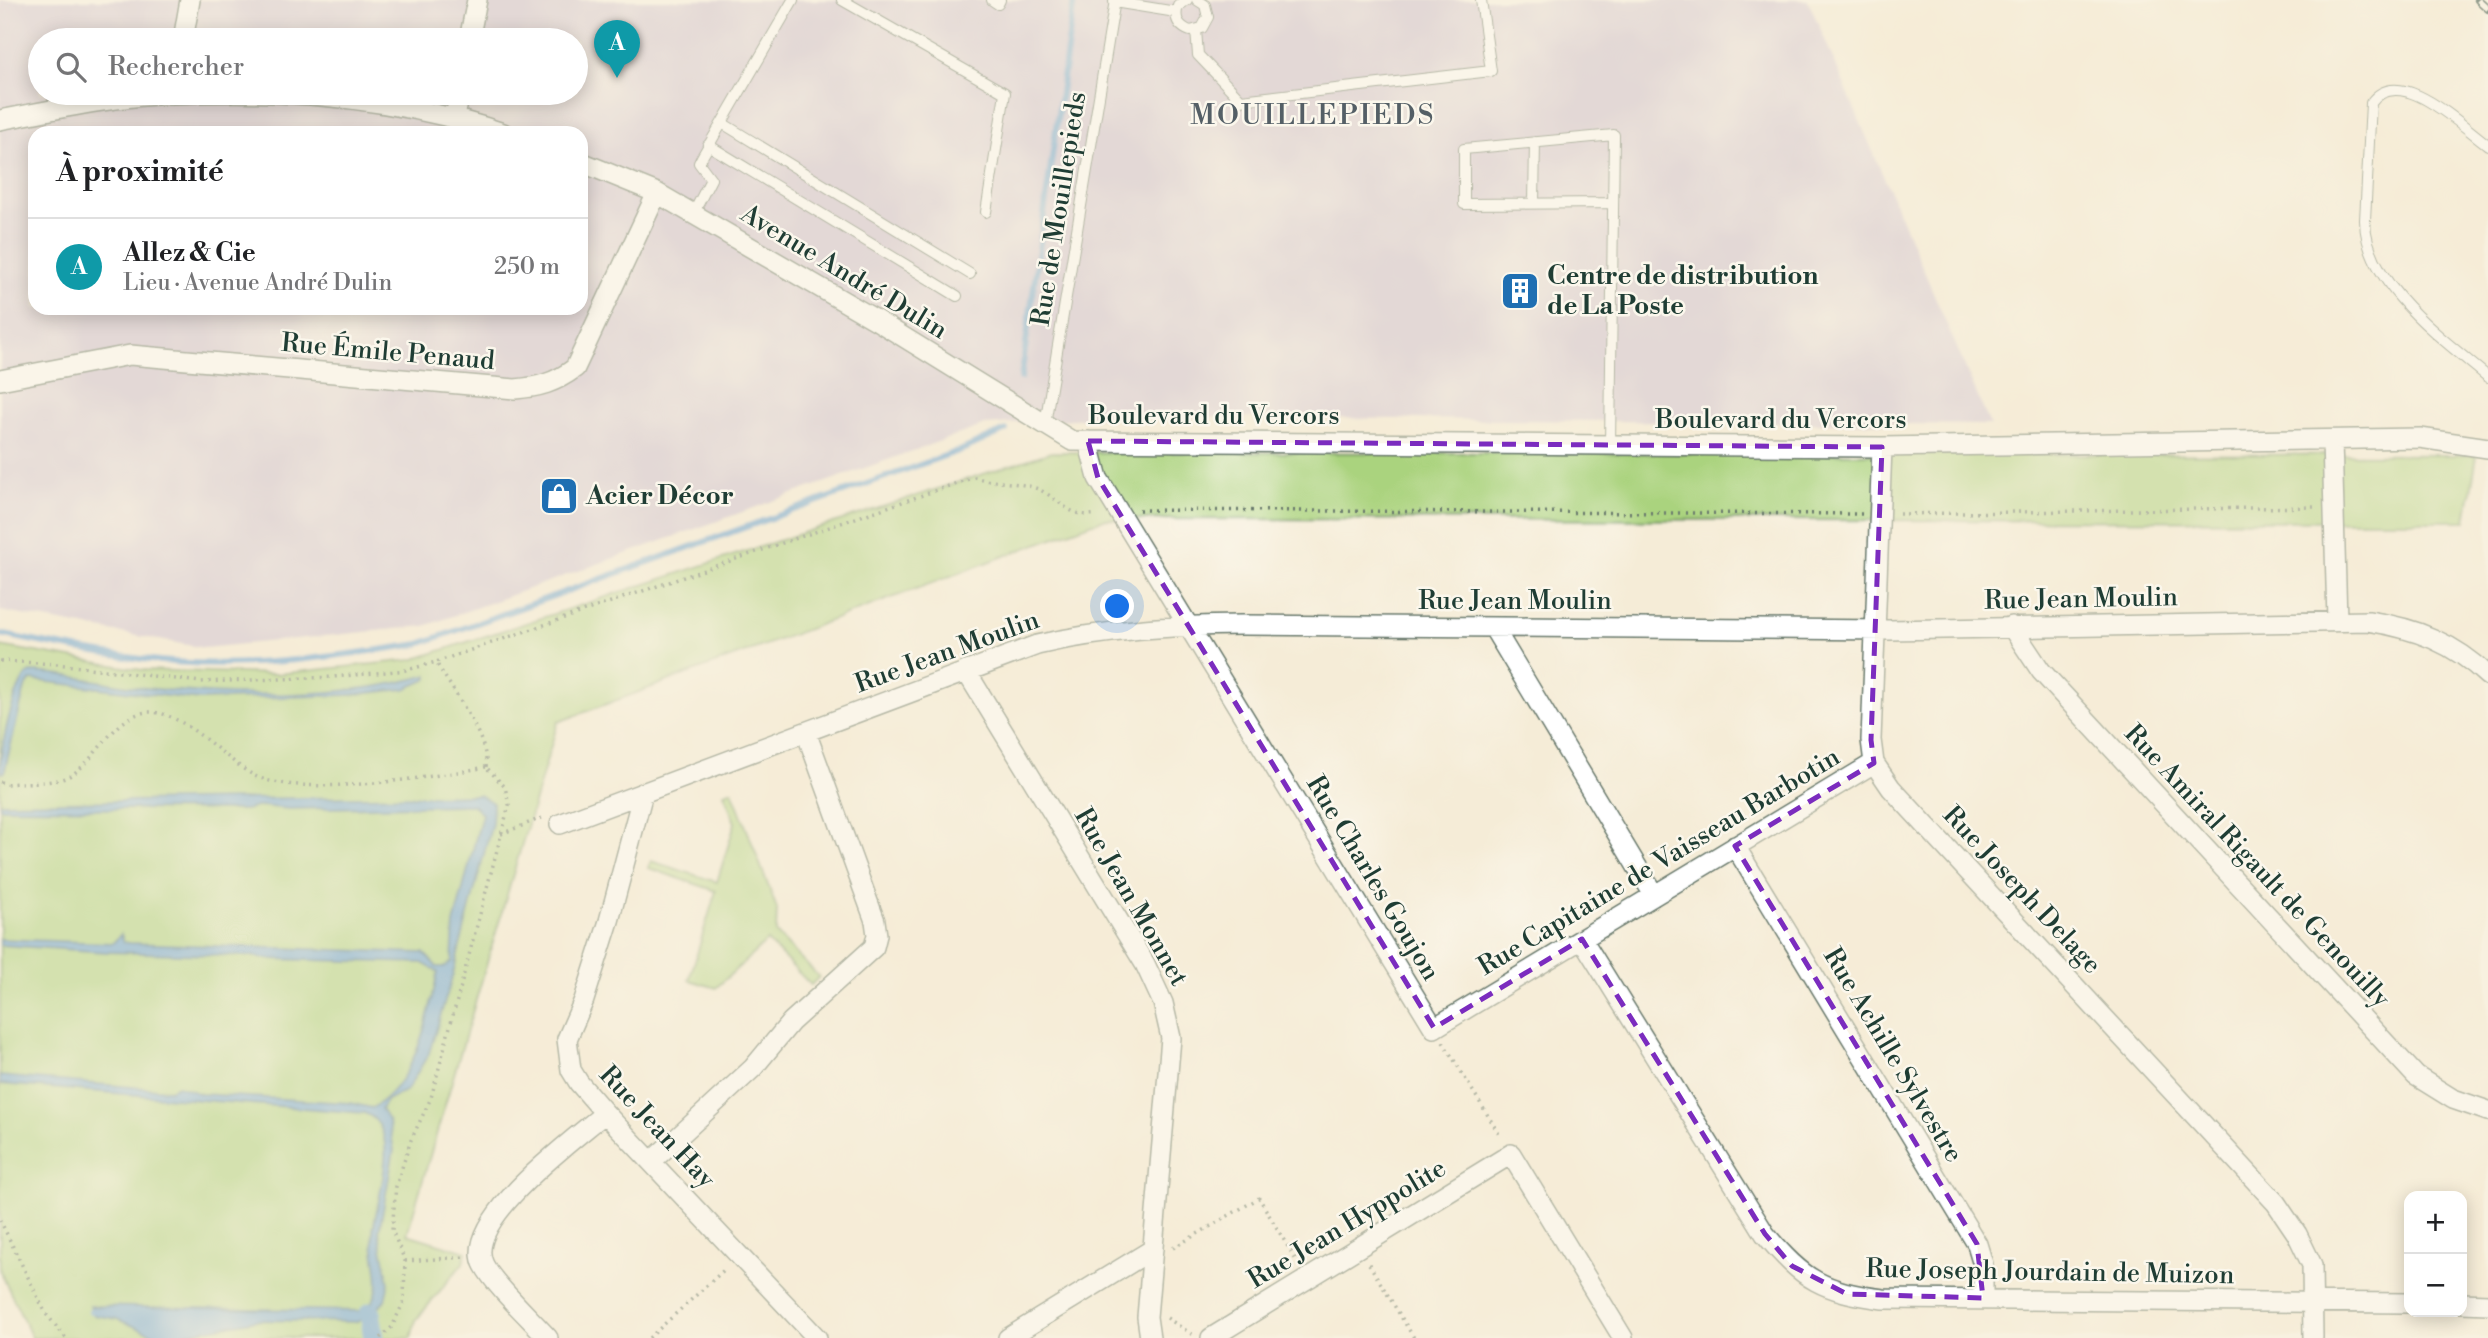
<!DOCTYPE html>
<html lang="fr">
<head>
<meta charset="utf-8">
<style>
  :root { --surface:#fff; --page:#f6f6f6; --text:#202124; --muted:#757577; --line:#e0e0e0; --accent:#1f6fb2 }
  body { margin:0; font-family:"Libre Bodoni",serif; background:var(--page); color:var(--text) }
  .controls { position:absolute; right:21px; bottom:21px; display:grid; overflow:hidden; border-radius:14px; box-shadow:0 4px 18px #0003 }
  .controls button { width:63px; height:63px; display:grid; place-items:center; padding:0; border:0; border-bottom:2px solid var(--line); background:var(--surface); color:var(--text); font:35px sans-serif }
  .you { position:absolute; left:1118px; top:607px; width:24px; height:24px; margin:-18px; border:5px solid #fff; border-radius:50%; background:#1a73e8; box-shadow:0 0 0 10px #1a73e833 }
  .badge { display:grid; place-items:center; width:46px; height:46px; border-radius:50%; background:var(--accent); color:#fff; font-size:23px; font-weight:700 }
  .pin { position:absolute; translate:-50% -58px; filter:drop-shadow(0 2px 4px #0008) }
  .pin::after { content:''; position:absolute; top:37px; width:24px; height:21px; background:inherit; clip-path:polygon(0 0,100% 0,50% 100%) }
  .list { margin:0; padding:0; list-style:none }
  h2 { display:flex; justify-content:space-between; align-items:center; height:91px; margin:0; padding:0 28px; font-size:30px }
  h2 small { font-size:23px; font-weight:400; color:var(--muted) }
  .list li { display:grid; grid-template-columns:46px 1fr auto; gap:21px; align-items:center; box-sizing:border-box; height:98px; padding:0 28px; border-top:2px solid var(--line) }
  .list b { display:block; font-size:26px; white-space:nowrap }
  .list p { margin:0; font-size:23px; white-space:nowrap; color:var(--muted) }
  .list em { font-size:23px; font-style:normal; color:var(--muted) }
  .icon { flex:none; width:38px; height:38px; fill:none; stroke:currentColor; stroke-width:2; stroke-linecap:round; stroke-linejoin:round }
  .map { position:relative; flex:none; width:2488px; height:1338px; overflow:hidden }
  .search { position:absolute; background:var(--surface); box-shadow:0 4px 18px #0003; left:28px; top:28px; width:560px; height:77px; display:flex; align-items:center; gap:18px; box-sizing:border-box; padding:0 24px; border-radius:38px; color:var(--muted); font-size:26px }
  .panel { position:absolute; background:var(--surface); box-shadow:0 4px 18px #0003; left:28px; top:126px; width:560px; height:189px; border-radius:21px }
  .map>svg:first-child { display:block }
</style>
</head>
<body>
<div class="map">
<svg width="2488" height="1338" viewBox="0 0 2488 1338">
  <rect width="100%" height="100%" fill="#fbf7ec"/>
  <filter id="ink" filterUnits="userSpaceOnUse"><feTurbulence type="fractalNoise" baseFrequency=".0143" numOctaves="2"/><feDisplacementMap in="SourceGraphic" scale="14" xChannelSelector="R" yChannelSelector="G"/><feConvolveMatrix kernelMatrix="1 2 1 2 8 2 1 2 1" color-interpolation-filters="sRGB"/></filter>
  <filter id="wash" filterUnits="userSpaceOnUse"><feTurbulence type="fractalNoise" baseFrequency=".00686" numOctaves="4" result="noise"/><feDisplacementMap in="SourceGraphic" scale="28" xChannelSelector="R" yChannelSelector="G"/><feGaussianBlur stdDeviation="1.57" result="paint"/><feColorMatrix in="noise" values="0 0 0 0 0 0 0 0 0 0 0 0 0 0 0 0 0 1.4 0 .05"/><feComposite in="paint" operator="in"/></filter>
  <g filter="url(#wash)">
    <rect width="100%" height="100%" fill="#f5ecd7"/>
    <path fill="#ccbfd4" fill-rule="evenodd" d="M0,0h1808l182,425 -872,-9 -133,9 -560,201 -221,22 -204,-37zM40,40h536v53h-536zM35,133h546v175h-546z"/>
    <path fill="#aad37e" stroke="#648859" stroke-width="2" d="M1051,452l1426,3 -11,66 -1362,-2 -546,203 -151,512 59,18 -3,11 -47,57 -5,18h-379l-32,-67v-625l142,24 135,4 135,-14z
      M732,790l45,119 -1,24 43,44 -8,8 -44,-44 -51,47 -27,-8 27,-89 -68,-23 3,-7 66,21 18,-59 -11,-30z"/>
    <path fill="#619fd2" stroke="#406e83" stroke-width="2" d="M31,672c35,1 70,11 105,15 88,10 207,13 292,-12v4l-23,10 -56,6 -149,5 -169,-20 -6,8 -21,85 -4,-1c0,-21 13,-90 31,-100z
      M480,795l13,8 -1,20 -42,162 -21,68 -22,37 -20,10 -6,9 8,13 5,28 -15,82 10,51 -4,17 -9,11 -19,11 -101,-2 -94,18 -45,-19 -23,-4 -4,-9 273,5c28,-20 7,-52 10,-80 3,-29 31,-105 -9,-118l-364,-29v-8l169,14 9,-4 23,8 149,9 22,5c44,-26 56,-89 66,-136l-16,-9 -155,-4 -16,-3 -145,-4 -106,-7v-6l113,4 8,-9 3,8 5,1 295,10 13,14h8l7,-6 2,-37 28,-110 -9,-9h-9l-175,4 -28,-3 -16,4 -245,-2v-5z"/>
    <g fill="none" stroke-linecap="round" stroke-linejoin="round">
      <path stroke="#619fd2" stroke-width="6" d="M1021,378l53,-378
        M0,634c47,10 95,19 142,25 92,12 186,-1 277,-15l545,-195 42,-19
        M91,1311l22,1
        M128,1312h41
        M184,1313h41
        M240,1314h41
        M296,1314l41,1"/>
      <path stroke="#619fd2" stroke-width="21" d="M370,1313l4,25"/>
    </g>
  </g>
  <g filter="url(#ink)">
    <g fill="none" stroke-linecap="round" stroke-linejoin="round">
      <defs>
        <path id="service" d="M842,0l163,93 -19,119
          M992,0l6,4 2,-4
          M1187,0l-9,6c-4,12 0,20 12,25l12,-3 6,-11 -3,-12 -8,-5
          M1114,2l62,10
          M1196,30l2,25 43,45 250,-29 -10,-71
          M722,123l248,151
          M708,145l249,151
          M2488,145c-28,-20 -89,-82 -117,-42l-6,117c0,64 78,119 123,157
          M1534,203l1,-61
          M693,214l18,-35 -12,-16 3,-6 91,-157
          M1045,424l70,-424
          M1610,445l4,-310 -150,14v55l149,-1"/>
        <path id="minor" d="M183,40l7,-40
          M469,40l8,-40
          M455,117l5,-24
          M0,120c57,-11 115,-24 173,-26 110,-6 226,4 330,39
          M581,162l76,31 219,127 196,121 810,6 538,-9 68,10
          M0,380l130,-25 385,34c24,-2 40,-6 60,-21l82,-175
          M2332,440l5,180
          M1088,441l10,37 336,550 440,-265
          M1882,447l-11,293 3,23 17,25 385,415 21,31 15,31 1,73
          M2011,626l30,45 375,405 37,23 35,12
          M1493,627l161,268
          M966,671l179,293 18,39 8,35 -24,279 3,21
          M643,793l-34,128 -25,79 -17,39 4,31 8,13 26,30 212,225
          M560,824l477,-179c69,-16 135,-19 205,-20l647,5 479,-9c47,7 86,22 120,55
          M1735,846l242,398 6,20v34
          M1582,939l183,295c39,47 58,57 118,65l526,4
          M652,1161l101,-93 38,-46 83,-75 3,-12 -2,-14 -69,-189
          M2462,1303l26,1
          M548,1338c-17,-19 -53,-52 -64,-73 -23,-44 91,-126 121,-152
          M1008,1338l145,-89
          M1211,1338l300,-184 112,184"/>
      </defs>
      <use href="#service" stroke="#6a7a6d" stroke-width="12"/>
      <use href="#minor" stroke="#6a7a6d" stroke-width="22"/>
      <path stroke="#6a7a6d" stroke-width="3.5" stroke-dasharray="2 5" stroke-linecap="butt" d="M1139,510l724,4
        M1899,514l415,-7
        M0,661l57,3 143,18 133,-5 74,-7 29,-8
        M486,767c3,-30 -35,-78 -50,-105l539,-185c22,8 48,3 69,15 19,11 28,27 53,22
        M0,782l7,2c18,-2 41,0 58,-6 30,-11 49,-68 87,-66 34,2 73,48 103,64 46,22 179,1 231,-9
        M501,834l43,-17
        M1443,1042l58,95
        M0,1220l46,94 20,24
        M1173,1248l86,-50 38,64
        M405,1261l61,-4
        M1369,1264l45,74
        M1167,1318l26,17
        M380,1338l12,-11 12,-26 1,-40 -13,-31 4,-44 15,-46 20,-42 78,-293 -4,-18 -19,-20
        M649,1338l76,-69"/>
      <use href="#service" stroke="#fff" stroke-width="10"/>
      <use href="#minor" stroke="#fff" stroke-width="19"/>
      <defs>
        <path id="rail" d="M2478,0l10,9"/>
      </defs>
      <use href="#rail" stroke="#1f3d34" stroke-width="8"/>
      <use href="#rail" stroke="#fbf7ec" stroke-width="5" stroke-dasharray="16" stroke-linecap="butt"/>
    </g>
  </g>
  <path d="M0 0H2488V1338H0ZM1088,441l794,6 -11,293 3,23 -139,83 242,398 6,54 -136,-4 -55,-28 -27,-32 -183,-295 -148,89 -336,-550z" fill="#f5ecd7" fill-opacity=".55" fill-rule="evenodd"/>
  <path fill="none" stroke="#7b2cbf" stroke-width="5" stroke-dasharray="14 9" stroke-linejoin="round" d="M1088,441l794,6 -11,293 3,23 -139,83 242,398 6,54 -136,-4 -55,-28 -27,-32 -183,-295 -148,89 -336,-550z"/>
  <defs>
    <symbol id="building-square" viewBox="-11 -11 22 22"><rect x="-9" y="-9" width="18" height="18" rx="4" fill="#1f6fb2" stroke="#fbf7ec"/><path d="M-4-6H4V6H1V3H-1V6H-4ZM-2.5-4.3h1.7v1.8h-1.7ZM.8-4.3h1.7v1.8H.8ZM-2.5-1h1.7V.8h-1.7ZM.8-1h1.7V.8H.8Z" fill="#fff"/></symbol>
    <symbol id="shop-square" viewBox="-11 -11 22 22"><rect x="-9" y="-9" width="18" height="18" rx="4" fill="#1f6fb2" stroke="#fbf7ec"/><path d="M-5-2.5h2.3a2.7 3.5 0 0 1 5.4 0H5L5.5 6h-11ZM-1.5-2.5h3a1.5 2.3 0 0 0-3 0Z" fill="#fff"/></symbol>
  </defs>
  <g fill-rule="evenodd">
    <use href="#building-square" x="1498" y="269" width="44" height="44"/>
    <use href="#shop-square" x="537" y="474" width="44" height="44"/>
  </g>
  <g text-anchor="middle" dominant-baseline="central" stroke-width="5" stroke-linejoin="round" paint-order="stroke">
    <g font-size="26" fill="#1f3d34" stroke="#fbf7ec">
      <text transform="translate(1059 209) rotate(-81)">Rue de Mouillepieds</text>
      <text transform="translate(844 272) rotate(31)">Avenue André Dulin</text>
      <text transform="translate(388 352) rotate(5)">Rue Émile Penaud</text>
      <text x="1214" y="416">Boulevard du Vercors</text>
      <text x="1781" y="420">Boulevard du Vercors</text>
      <text transform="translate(2081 599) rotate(-1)">Rue Jean Moulin</text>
      <text x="1515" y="601">Rue Jean Moulin</text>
      <text transform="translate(947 652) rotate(-20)">Rue Jean Moulin</text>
      <text transform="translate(1659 862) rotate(-31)">Rue Capitaine de Vaisseau Barbotin</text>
      <text transform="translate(2257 866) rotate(47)">Rue Amiral Rigault de Genouilly</text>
      <text transform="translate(1373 878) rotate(59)">Rue Charles Goujon</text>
      <text transform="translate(2022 890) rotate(47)">Rue Joseph Delage</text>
      <text transform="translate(1131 897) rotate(60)">Rue Jean Monnet</text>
      <text transform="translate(1893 1055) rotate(59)">Rue Achille Sylvestre</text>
      <text transform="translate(657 1127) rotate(47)">Rue Jean Hay</text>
      <text transform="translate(1347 1224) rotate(-31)">Rue Jean Hyppolite</text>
      <text transform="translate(2050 1272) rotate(1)">Rue Joseph Jourdain de Muizon</text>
    </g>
    <g font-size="26" font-weight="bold" fill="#1f3d34" stroke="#fbf7ec" text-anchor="start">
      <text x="1547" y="276">Centre de distribution<tspan x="1547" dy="30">de La Poste</tspan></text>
      <text x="586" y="496">Acier Décor</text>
    </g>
    <g font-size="28" letter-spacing="2" fill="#545f66" stroke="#fbf7ec">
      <text x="1313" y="115">MOUILLEPIEDS</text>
    </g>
  </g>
</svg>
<div class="controls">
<button>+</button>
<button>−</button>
</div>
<div class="you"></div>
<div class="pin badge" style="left:617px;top:78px;background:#0f9aa8">A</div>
<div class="search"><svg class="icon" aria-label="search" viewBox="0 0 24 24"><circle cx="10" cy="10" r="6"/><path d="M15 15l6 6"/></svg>Rechercher</div>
<section class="panel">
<h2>À proximité<small></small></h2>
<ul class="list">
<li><span class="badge" style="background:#0f9aa8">A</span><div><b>Allez &amp; Cie</b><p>Lieu · Avenue André Dulin</p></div><em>250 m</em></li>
</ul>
</section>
</div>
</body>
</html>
